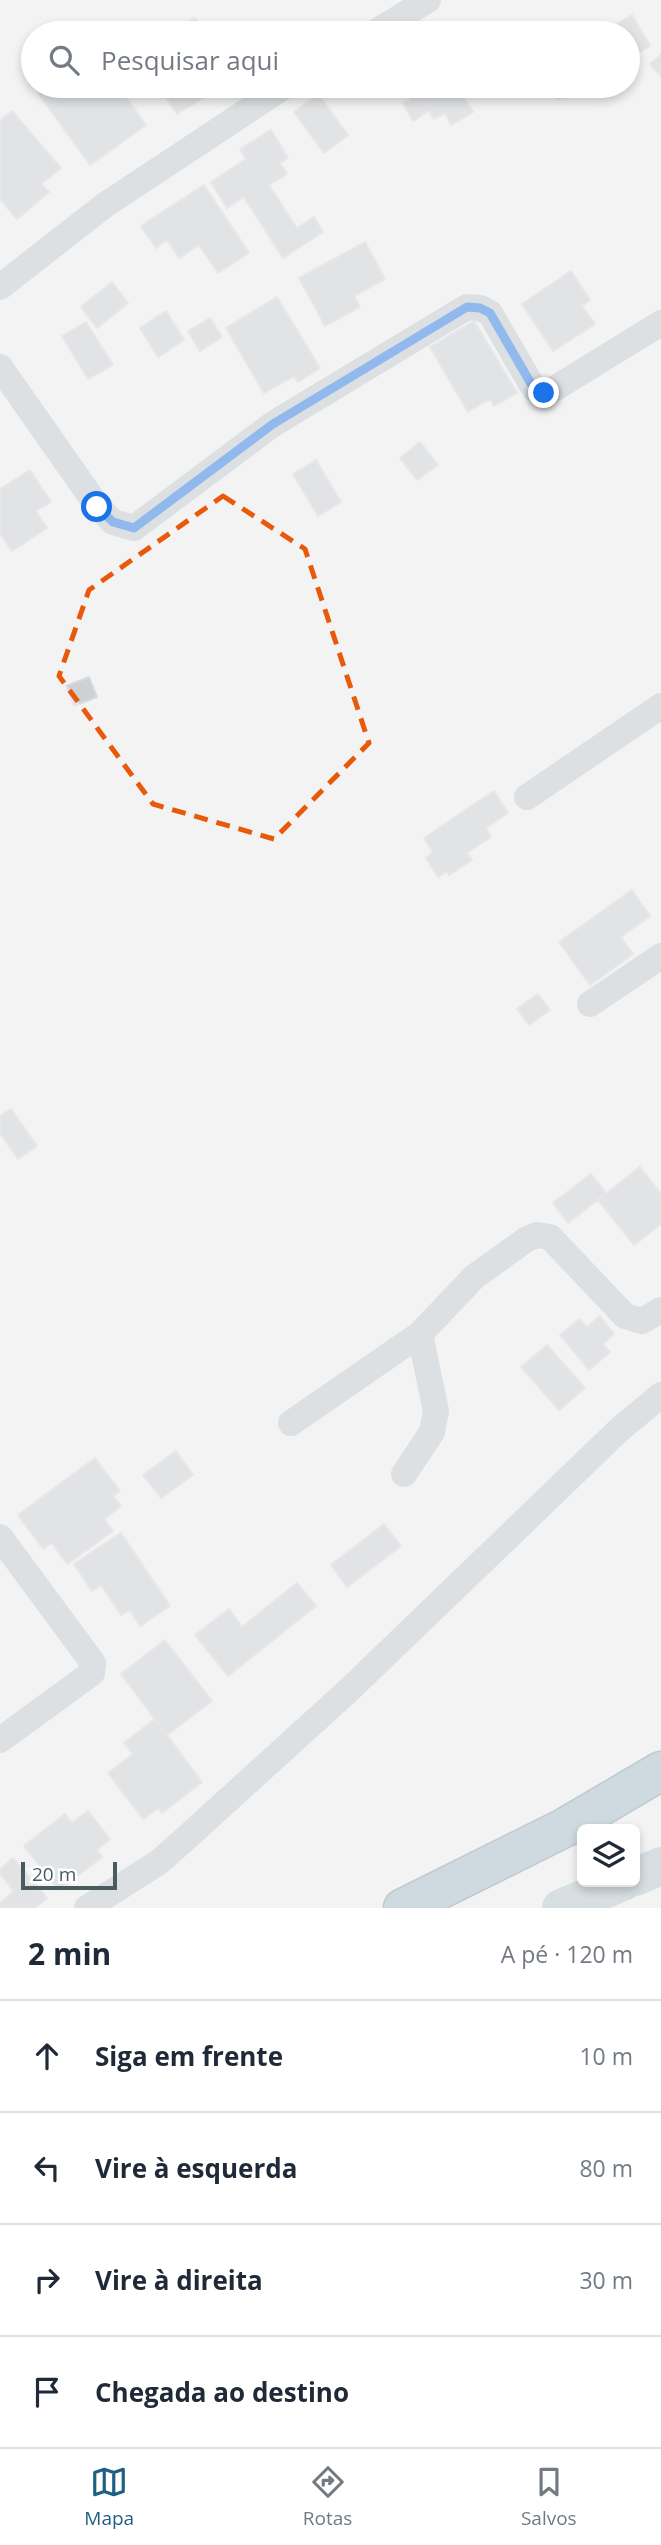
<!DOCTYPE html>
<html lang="pt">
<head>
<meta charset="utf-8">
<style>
  :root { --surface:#fff; --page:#f6f6f7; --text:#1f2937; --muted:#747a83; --line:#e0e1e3; --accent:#1f5f84 }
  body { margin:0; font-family:"Open Sans",sans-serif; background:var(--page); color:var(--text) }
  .controls { position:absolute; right:21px; bottom:21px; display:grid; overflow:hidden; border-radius:10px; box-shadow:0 4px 10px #0003 }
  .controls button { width:63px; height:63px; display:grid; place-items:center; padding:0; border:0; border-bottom:2px solid var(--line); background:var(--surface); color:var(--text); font:35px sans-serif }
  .scale { position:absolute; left:21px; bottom:18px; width:96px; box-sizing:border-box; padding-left:7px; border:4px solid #4a5b60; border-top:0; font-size:19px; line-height:24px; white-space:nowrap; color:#4a5b60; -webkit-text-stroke:5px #fff; paint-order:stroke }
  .stop { position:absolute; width:21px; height:21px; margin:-16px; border:5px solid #1a73e8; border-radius:50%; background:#fff }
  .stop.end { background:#1a73e8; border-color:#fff; box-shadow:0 2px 7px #0008 }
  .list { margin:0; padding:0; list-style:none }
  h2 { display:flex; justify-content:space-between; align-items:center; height:91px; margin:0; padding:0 28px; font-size:30px }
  h2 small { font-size:23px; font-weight:400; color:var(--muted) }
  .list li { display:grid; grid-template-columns:46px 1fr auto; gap:21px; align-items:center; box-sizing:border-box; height:112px; padding:0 28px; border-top:2px solid var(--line) }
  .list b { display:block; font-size:26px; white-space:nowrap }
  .list em { font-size:23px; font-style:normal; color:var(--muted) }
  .icon { flex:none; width:38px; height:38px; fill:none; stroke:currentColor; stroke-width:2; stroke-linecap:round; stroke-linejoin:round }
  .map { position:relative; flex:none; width:661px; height:1908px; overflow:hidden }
  .search { position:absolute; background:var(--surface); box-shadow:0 4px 10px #0003; left:21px; right:21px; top:21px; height:77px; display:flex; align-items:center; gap:18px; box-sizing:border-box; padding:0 24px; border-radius:38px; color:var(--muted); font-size:26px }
  .sheet { height:539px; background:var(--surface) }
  nav { display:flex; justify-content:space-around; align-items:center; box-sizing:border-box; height:98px; border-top:2px solid var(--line); background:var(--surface); font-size:19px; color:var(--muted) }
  nav a { display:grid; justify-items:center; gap:4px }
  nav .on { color:var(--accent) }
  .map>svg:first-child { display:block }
</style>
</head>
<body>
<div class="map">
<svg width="661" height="1908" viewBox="0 0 661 1908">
  <rect width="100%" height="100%" fill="#f4f3f3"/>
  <path fill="#cdd1d4" stroke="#d7dadd" stroke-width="2" d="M632,15l18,31 -22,13v-26h-27z
    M195,18l10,15h-35z
    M661,55v21l-11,-12z
    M48,86h70l28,39 -56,40 -52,-72z
    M159,86h64l-46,28z
    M402,86h21l4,6 11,-6h19l16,26 -22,13 -6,-12 -11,6 -5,-8 -16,10 -10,-18 8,-3z
    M551,86h30l-22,13z
    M318,94l30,41 -24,18 -30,-41z
    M12,111l49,57 -20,16 8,8 -32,27 -17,-20v-78z
    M271,130l17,28 -8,5 7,11 -18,11 28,43 17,-11 9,15 -40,26 -39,-61 -17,11 -16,-26 35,-23 -6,-10z
    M204,185l45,68 -31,20 -19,-28 -20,13 -12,-18 -11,8 -15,-22z
    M365,242l20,37 -31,17 6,11 -35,19 -26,-48z
    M571,271l19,29 -8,6 13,18 -42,27 -31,-47z
    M112,282l16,21 -31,25 -16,-21z
    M277,297l43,71 -22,14 -4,-6 -30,17 -38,-65z
    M166,311l18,29 -26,17 -18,-29z
    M210,318l12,19 -22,14 -12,-20z
    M474,321l43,72 -23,13 -4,-7 -22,13 -38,-65z
    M86,322l27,43 -25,14 -26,-43z
    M420,442l18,23 -21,15 -17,-22z
    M316,460l25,42 -23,14 -25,-42z
    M30,470l21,32 -15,9 11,17 -35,23 -12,-18v-44z
    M89,677l8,20 -23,9 -8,-20z
    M494,791l14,22 -22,15 5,9 -24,16 5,7 -23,15 -2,-4 -9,6 -12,-19 7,-6 -9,-14z
    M632,890l18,26 -29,21 12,17 -43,31 -31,-43z
    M538,994l12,16 -21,15 -12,-16z
    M11,1109l26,37 -19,13 -18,-26v-17z
    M640,1167l21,27v30l-27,21 -36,-45z
    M591,1174l15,19 -38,30 -15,-20z
    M600,1316l14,18 -11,10 7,8 -21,18 -29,-35 19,-16 8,8z
    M547,1345l38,43 -26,22 -38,-43z
    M176,1451l17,24 -32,23 -18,-23z
    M95,1458l25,33 -7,5 8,10 -17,13 9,12 -46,33 -15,-21 -9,6 -25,-34z
    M384,1524l17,22 -54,41 -16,-22z
    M121,1533l49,73 -30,20 -10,-16 -9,5 -20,-30 -9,6 -18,-27z
    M297,1583l19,23 -88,70 -33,-41 34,-26 13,18z
    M165,1640l47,61 -45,34 -46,-61z
    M155,1719l47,63 -40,31 -4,-5 -15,11 -35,-46 25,-19 -9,-11z
    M88,1811l22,28 -13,11 5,7 -43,33 -35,-44 41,-32 7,9z
    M13,1858l34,40 -12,10h-35v-5l14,-12 -14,-17v-5z"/>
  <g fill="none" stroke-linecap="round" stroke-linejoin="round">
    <defs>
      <path id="trunk" d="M403,1908l161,-80 97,-57"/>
    </defs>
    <use href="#trunk" stroke="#779cab" stroke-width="41"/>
    <path stroke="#becbce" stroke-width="26" d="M374,33l54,-33
      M0,287l105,-82 180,-119
      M0,367l98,140 15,15 21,6 139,-104 194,-117 13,1 10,5 40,69 5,7 9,4 10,-4 107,-66
      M527,797l134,-91
      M590,1004l71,-48
      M291,1423l129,-89
      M404,1474l28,-42 4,-21 -16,-77 54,-57 53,-38 10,-4 13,2 75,79 17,5 19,-11
      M0,1537l93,126 -1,10 -92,67
      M87,1908l72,-46 26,-23 165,-150 270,-260 41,-34"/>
    <path stroke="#b3c8d0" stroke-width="38" d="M635,1877l26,-11
      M561,1908l62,-26"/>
    <use href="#trunk" stroke="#a0bcc8" stroke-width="38"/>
  </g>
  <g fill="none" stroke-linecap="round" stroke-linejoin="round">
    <path stroke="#1a73e8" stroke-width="9" d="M97,507l16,15 21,6 139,-104 194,-117 13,1 10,5 40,69 5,6 9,5"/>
  </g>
  <path d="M0 0H661V1908H0ZM223,496l82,53 64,194 -95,96 -121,-35 -94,-128 30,-86z" fill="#f4f3f3" fill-opacity=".55" fill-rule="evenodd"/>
  <path fill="none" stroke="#e8590c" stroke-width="5" stroke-dasharray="14 9" stroke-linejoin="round" d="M223,496l82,53 64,194 -95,96 -121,-35 -94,-128 30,-86z"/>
</svg>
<div class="controls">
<button><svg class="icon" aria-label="layers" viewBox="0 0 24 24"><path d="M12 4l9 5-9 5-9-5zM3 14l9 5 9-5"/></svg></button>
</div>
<div class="scale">20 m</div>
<div class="stop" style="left:97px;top:507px"></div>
<div class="stop end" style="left:544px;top:393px"></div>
<div class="search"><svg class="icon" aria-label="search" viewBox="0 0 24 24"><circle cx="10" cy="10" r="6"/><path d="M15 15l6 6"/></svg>Pesquisar aqui</div>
</div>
<section class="sheet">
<h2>2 min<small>A pé · 120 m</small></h2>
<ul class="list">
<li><svg class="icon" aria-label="ahead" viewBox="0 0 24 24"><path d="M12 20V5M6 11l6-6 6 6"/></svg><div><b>Siga em frente</b></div><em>10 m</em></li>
<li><svg class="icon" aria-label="left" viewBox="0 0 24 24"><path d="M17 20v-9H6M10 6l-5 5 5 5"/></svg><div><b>Vire à esquerda</b></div><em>80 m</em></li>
<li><svg class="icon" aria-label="right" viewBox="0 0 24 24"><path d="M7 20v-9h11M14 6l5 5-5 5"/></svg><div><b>Vire à direita</b></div><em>30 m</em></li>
<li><svg class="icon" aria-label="arrive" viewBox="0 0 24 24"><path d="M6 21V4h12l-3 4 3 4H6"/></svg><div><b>Chegada ao destino</b></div></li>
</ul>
</section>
<nav>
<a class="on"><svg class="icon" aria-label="map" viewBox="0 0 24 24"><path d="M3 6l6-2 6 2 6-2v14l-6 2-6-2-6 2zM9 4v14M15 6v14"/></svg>Mapa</a>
<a><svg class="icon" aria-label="directions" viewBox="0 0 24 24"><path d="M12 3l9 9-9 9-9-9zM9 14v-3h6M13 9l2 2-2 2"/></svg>Rotas</a>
<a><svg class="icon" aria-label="saved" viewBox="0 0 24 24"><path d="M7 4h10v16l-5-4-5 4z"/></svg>Salvos</a>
</nav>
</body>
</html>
